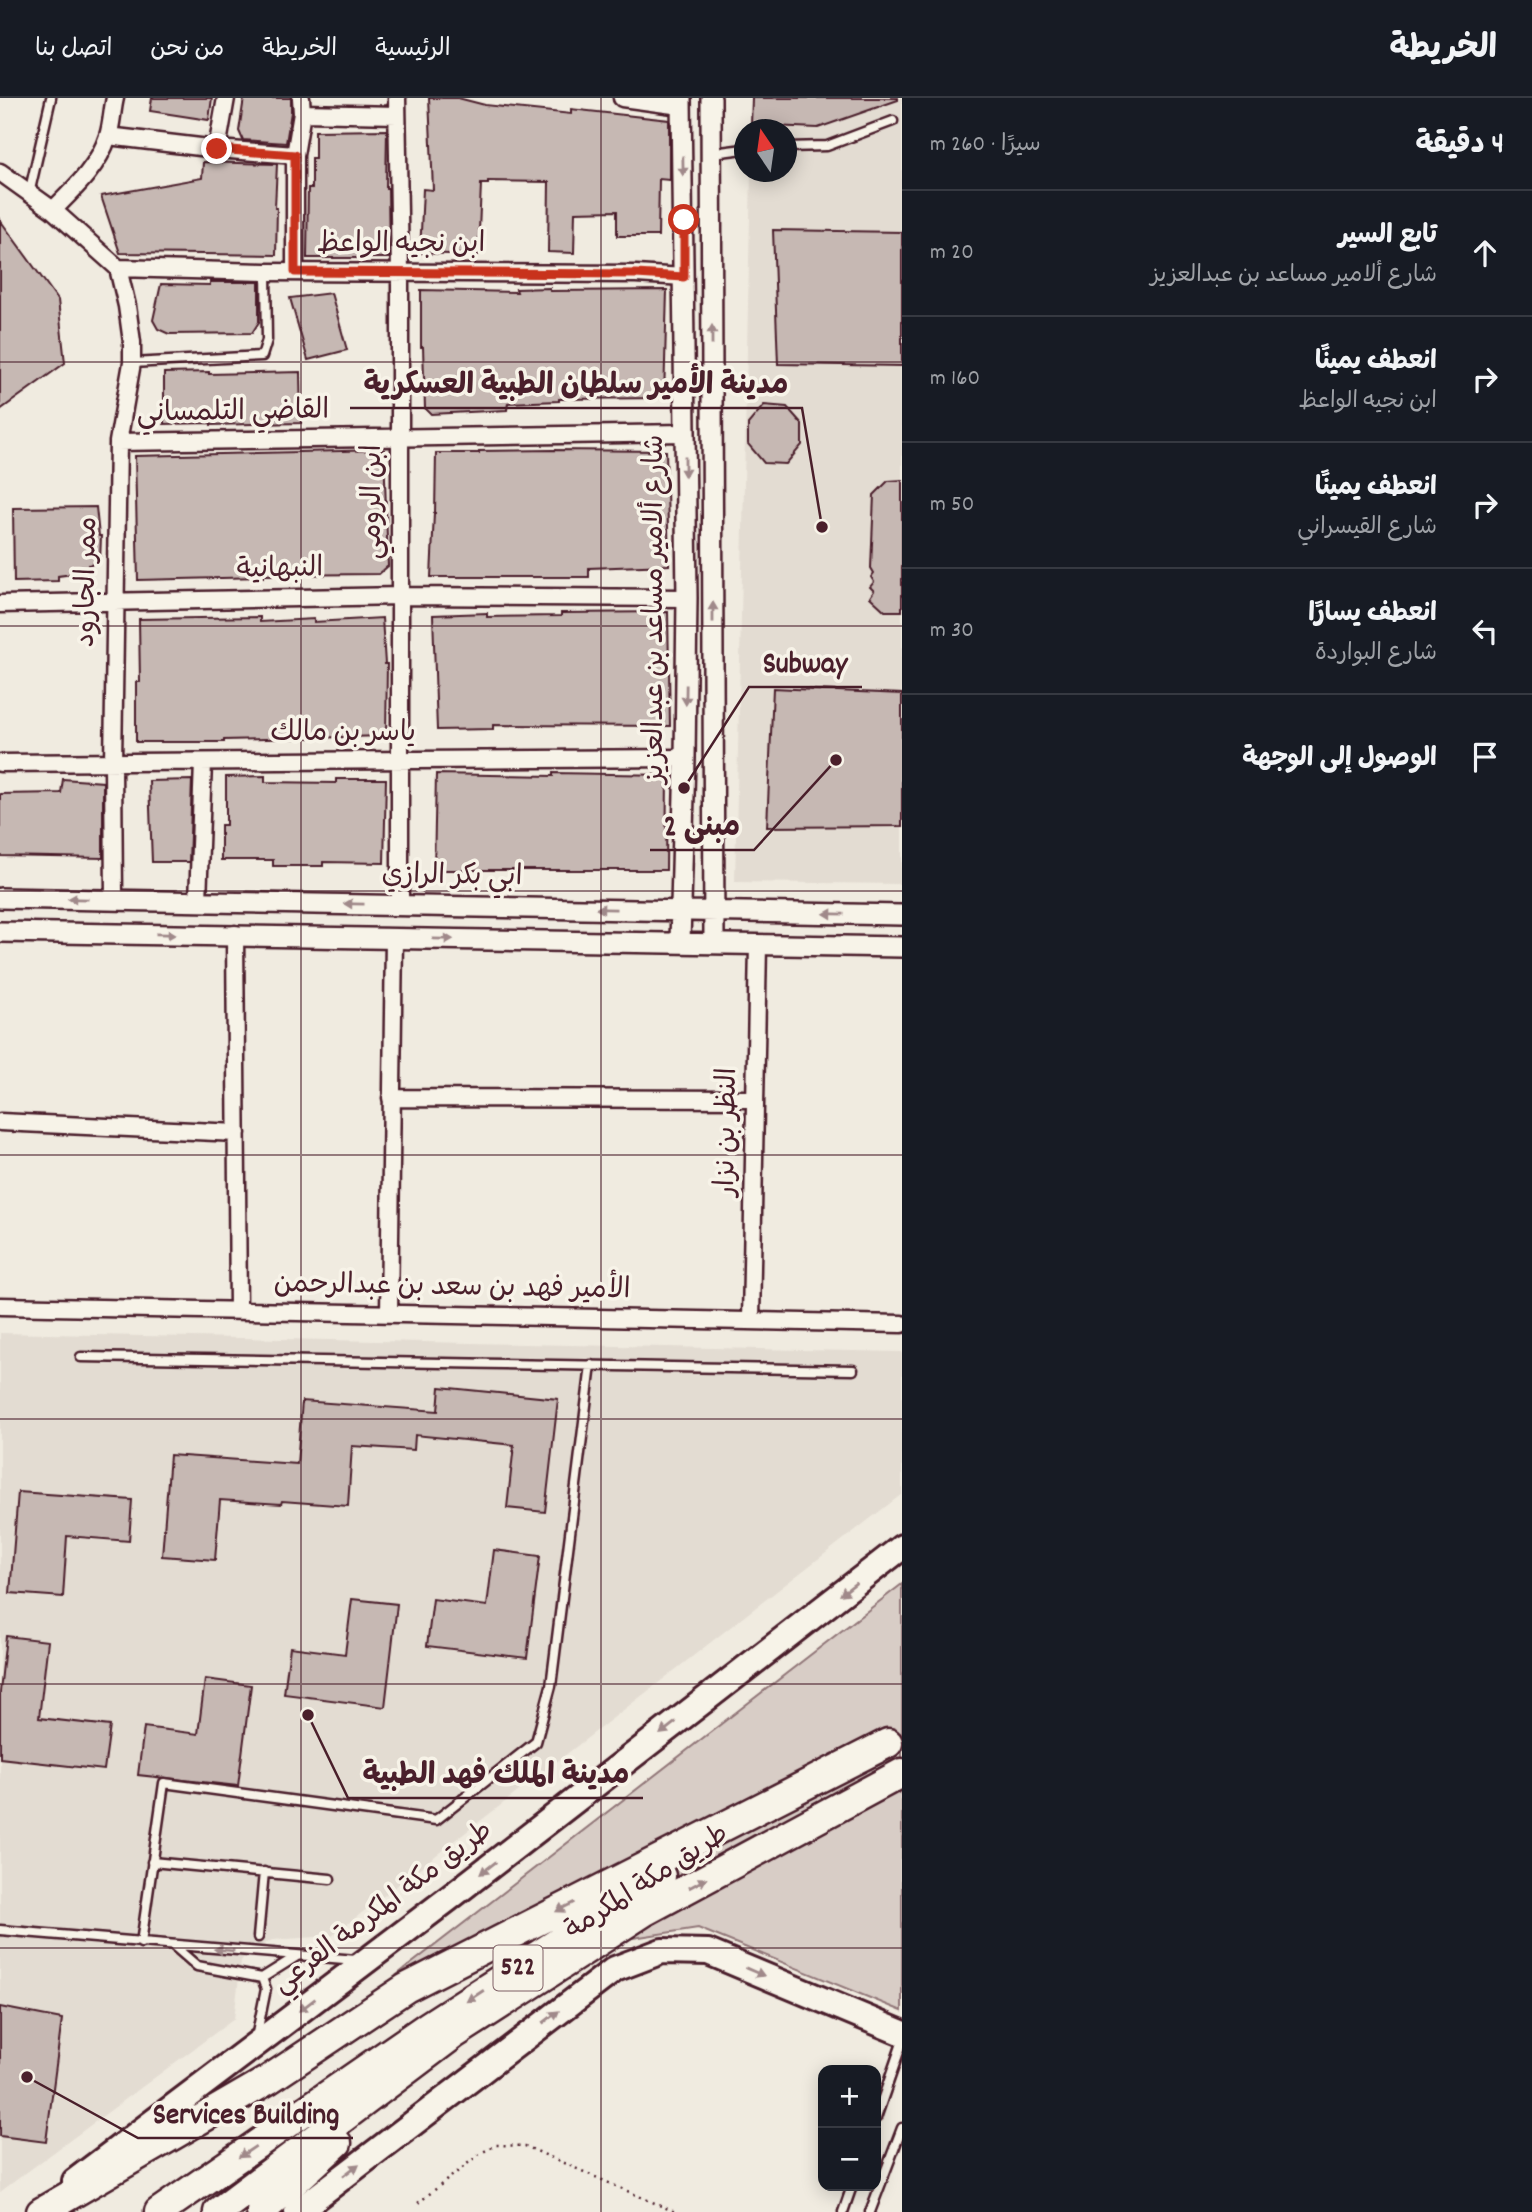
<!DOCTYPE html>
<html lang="ar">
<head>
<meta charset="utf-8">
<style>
  :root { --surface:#171b24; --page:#242831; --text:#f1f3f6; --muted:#9ea1a6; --line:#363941 }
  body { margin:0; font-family:Dekko,"Playpen Sans Arabic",sans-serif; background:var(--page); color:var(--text); direction:rtl }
  .controls { position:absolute; right:21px; bottom:21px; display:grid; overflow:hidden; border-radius:14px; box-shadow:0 4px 18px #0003 }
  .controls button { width:63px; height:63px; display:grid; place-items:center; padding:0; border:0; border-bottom:2px solid var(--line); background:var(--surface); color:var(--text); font:35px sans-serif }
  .compass { position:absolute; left:734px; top:21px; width:63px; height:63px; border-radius:50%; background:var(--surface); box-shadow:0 4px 18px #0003; rotate:347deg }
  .stop { position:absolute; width:21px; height:21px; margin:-16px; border:5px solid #c8321e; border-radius:50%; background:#fff }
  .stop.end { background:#c8321e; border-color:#fff; box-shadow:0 2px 7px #0008 }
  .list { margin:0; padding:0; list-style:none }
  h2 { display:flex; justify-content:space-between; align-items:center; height:91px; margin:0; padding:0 28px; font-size:30px }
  h2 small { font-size:23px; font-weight:400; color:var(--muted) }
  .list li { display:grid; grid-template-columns:46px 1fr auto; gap:21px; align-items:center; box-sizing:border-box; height:126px; padding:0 28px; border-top:2px solid var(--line) }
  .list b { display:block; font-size:26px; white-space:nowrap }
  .list p { margin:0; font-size:23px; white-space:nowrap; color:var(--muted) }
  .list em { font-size:23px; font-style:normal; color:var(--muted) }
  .icon { flex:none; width:38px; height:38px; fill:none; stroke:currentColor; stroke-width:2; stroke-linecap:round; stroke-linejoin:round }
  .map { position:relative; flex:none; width:902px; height:2114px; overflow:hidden; direction:ltr }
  header { display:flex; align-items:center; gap:42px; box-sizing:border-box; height:98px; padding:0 35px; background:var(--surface); border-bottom:2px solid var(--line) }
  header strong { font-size:33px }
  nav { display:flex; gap:38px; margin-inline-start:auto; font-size:24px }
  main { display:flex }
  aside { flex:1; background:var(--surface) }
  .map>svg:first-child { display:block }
</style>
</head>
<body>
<header>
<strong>الخريطة</strong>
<nav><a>الرئيسية</a><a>الخريطة</a><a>من نحن</a><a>اتصل بنا</a></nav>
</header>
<main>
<aside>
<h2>4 دقيقة<small>سيرًا · 260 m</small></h2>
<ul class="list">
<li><svg class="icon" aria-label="ahead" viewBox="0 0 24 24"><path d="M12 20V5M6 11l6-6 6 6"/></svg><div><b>تابع السير</b><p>شارع ألامير مساعد بن عبدالعزيز</p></div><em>20 m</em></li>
<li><svg class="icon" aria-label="right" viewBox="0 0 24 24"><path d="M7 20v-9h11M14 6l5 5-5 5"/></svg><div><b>انعطف يمينًا</b><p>ابن نجيه الواعظ</p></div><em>160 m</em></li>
<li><svg class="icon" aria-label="right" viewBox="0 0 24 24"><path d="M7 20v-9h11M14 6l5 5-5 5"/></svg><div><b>انعطف يمينًا</b><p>شارع القيسراني</p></div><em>50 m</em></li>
<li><svg class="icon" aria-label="left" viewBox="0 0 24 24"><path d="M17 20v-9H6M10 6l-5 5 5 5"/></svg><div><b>انعطف يسارًا</b><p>شارع البواردة</p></div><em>30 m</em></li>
<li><svg class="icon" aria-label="arrive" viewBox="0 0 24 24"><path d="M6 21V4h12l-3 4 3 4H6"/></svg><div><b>الوصول إلى الوجهة</b></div></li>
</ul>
</aside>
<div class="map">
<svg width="902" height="2114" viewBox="0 0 902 2114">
  <rect width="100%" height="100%" fill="#f0ebe0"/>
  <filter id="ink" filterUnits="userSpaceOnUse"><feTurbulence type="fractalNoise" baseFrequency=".0143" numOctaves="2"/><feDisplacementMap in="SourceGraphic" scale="14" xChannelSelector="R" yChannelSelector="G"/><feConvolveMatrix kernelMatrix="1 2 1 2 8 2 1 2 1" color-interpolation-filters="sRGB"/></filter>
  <g filter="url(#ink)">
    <path fill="#e3dcd2" d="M752,0h150v786l-167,-2 16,-710h35v-42l-34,-1z
      M0,1235l902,19v142l-570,442 -60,4 -24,12 -7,9 -7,58 -234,173z"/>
    <path fill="#d8cdc6" stroke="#917678" stroke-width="2" d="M902,1486v427l-204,-83 -300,46z"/>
    <path fill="#c6b8b3" stroke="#4a1f2b" stroke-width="2" d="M152,0h60l-3,22 -59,-9z
      M244,0h47v14l-5,31 -43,-3 -4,-9z
      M429,0h29l27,7 86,9v-5l98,11v60l-10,-1 -1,57h-41v-25l-42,1 -1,41 -26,-1 1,-70 -61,-1v3h-7l-3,71 -58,-2 3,-64 10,1z
      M752,0h146v2l-80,28 -67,-3z
      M387,32l-1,58h2l1,70h-82l1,-70h4v-30h3v-27z
      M203,64l74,2 -2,44h2l-1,47 -156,-2 -19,-57 101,-18z
      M0,122l58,80 7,63 -65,47z
      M773,132l129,2v134l-124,-2z
      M210,184h49v40l-7,11 -83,1 -11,-5 -5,-9 8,-36 49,1z
      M550,190v3l117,-1 -3,108 -105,1v2l-51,2 -1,7 -76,4 -6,-6 -2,-61h-2v-57l96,2 -1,-3z
      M331,195l16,57 -39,10 -18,-62z
      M209,274v2l91,-2 1,51 -90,2v-2l-47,1v-51z
      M764,307l23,2 15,17v21l-16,19 -22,-1 -16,-19v-20z
      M384,352l4,116 -9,8 -116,1v2l-125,3 -3,-124z
      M552,352l114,1 3,114 -80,3v9h-158l3,-64h1l1,-60h43v-2z
      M902,382v131h-17l-15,-14 4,-6 -4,-4 4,-5 -3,-5 3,-4 -3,-5 3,-73 14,-14z
      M96,409l3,29h2l-1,26 -12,3v7l-30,4v5l-44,1 -1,-74z
      M668,514l2,114 -177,-1v4l-56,1 -4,-115 54,-2v4l74,-1v-3z
      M260,519v5l54,-3v3l68,-4 3,46h2l-1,72 -162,4v2h-88v-60h4l-1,-63z
      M773,590l129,6v132l-135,1z
      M553,675l114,2 -1,95h-232l2,-96 117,2z
      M265,678v6l71,1v-4h50l-2,84 -61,-1v4h-50v-6h-52v-35h5v-48z
      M63,681l40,3v76l-103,-2v-62l61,-1z
      M192,682l-3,82h-37l-3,-81z
      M440,1289l118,12 -13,113 -38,-4 7,-63 -99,-10 -1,15 -62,-4 -4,60 -66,-5 -1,3 -61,-4 -5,60 -53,-4 8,-101 127,9 5,-63 136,10z
      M18,1394l114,8 -3,41 -62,-5 -4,61 -53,-4z
      M494,1452l46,6 -13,102 -100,-12 6,-47 54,7z
      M352,1501l45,5 -12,103 -101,-13 6,-47 55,7z
      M6,1538l42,5 -9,77 71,8 -6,44 -104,-12v-66z
      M205,1581l46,6 -13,101 -100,-11 6,-48 54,7z
      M0,1909l62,12 -16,123 -46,-6z"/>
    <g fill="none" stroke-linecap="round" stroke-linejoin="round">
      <defs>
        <path id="service" d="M786,49l41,-1 66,-25
          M713,55l31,-4
          M29,96l22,-96
          M132,265l130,-7 5,-16 -1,-68
          M81,1259l772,13
          M152,1764l178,17
          M0,1832l356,30
          M258,1839l6,-65
          M141,1845l23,-160 272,37 100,-78 15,-56 40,-321
          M174,1848l23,20 65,12 4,11 -10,49
          M262,1880l35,-22
          M876,2020l26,-75
          M843,2114l9,-26
          M870,2114l32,-84"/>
        <path id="minor" d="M397,0l3,174v633
          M622,0l59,8
          M302,15l95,2
          M108,38l109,13 78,6
          M217,51l9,-51
          M0,74l53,38 65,58
          M53,112c22,-22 45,-43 55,-74 4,-12 4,-26 7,-38
          M118,170l148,4 370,2 48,3
          M295,174v-117l7,-42 -1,-15
          M118,344l567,-9
          M0,506l402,-8 285,2
          M0,665l685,-5
          M114,802l-1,-138 5,-320 14,-79v-21l-5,-36 -9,-38
          M198,803l5,-139
          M235,836l3,377
          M391,1000l364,1
          M0,1024l237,11
          M0,1208l902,18
          M389,1216l5,-376
          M751,1223l7,-377"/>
        <path id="tertiary" d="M711,0l3,845
          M0,800l902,17
          M0,834l902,15
          M680,844l5,-184 2,-160 -6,-500"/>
        <path id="primary" d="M75,2083l373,-282 454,-352
          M297,2114l318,-243 47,-18 46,1 194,81"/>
        <path id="motorway" d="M41,2114l227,-132 138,-92 482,-245
          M159,2114l269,-186 233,-150
          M218,2114l235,-177 191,-123 258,-139
          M261,2114l76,-69"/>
      </defs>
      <use href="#service" stroke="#4a1f2b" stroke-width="13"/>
      <use href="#minor" stroke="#4a1f2b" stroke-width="21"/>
      <use href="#tertiary" stroke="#4a1f2b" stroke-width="24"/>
      <use href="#primary" stroke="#4a1f2b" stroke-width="30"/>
      <use href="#motorway" stroke="#4a1f2b" stroke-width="33"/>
      <path stroke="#4a1f2b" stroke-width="2.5" stroke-dasharray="2 5" stroke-linecap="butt" d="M418,2105l63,-50 15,-8 29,1 150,66"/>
      <use href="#service" stroke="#f7f3e8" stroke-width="8"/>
      <use href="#minor" stroke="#f7f3e8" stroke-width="16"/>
      <use href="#tertiary" stroke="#f7f3e8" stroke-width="19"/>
      <use href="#primary" stroke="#f7f3e8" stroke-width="24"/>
      <use href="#motorway" stroke="#f7f3e8" stroke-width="28"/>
    </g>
    <defs><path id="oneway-solid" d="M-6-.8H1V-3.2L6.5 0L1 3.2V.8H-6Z" transform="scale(1.75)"/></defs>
    <g fill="#a0898a">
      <use href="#oneway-solid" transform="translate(683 68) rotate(89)"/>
      <use href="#oneway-solid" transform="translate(712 237) rotate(-90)"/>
      <use href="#oneway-solid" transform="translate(685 369) rotate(90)"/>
      <use href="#oneway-solid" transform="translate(713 514) rotate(-90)"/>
      <use href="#oneway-solid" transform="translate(686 597) rotate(91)"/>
      <use href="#oneway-solid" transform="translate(78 801) rotate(-179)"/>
      <use href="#oneway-solid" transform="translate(354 806) rotate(-179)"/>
      <use href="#oneway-solid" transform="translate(606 811) rotate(-179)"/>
      <use href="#oneway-solid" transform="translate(834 816) rotate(-179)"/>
      <use href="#oneway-solid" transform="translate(166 836) rotate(1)"/>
      <use href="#oneway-solid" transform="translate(443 841) rotate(1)"/>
      <use href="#oneway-solid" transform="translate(848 1491) rotate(142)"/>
      <use href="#oneway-solid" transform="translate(668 1630) rotate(142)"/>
      <use href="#oneway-solid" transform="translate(488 1770) rotate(142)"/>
      <use href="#oneway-solid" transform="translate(698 1785) rotate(-29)"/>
      <use href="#oneway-solid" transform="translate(565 1809) rotate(153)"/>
      <use href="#oneway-solid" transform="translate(224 1852) rotate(-175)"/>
      <use href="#oneway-solid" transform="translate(755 1874) rotate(23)"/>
      <use href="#oneway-solid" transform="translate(475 1898) rotate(147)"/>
      <use href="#oneway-solid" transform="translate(307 1907) rotate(143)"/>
      <use href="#oneway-solid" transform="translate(551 1919) rotate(-37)"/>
      <use href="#oneway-solid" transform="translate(247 2054) rotate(146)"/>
      <use href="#oneway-solid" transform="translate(351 2072) rotate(-37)"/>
    </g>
  </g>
  <g fill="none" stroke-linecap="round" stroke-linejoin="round" filter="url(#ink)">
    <path stroke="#c8321e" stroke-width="9" d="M217,51l78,6v117l341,2 48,3v-57"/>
  </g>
  <path fill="none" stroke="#4a1f2b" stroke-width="2" stroke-opacity="0.55" d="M301,0v2114M601,0v2114M0,264h902M0,528h902M0,793h902M0,1057h902M0,1321h902M0,1586h902M0,1850h902"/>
  <g text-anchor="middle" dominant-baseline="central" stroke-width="7" stroke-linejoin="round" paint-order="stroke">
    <rect fill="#f7f3e8" stroke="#7e5f64" stroke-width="2" x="493.5" y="1847.5" width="49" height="45" rx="5"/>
    <g font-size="26" font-weight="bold" fill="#4a1f2b">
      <text x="518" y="1870">522</text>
    </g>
    <g font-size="28" fill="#4a1f2b" stroke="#f7f3e8">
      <text x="401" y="148">ابن نجيه الواعظ</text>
      <text transform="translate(233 316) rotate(-1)">القاضي التلمساني</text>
      <text transform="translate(375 404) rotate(-90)">ابن الرومي</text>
      <text transform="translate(280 473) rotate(-1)">النبهانية</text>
      <text transform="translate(89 484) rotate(-89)">ممر الجارود</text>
      <text transform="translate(657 511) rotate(-90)">شارع ألامير مساعد بن عبدالعزيز</text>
      <text x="343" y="637">ياسر بن مالك</text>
      <text transform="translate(452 780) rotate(1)">ابي بكر الرازي</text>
      <text transform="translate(729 1034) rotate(-89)">النظر بن نزار</text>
      <text transform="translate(452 1191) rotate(1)">الأمير فهد بن سعد بن عبدالرحمن</text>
      <text transform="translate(648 1786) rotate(-33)">طريق مكة المكرمة</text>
      <text transform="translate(384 1811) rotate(-37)">طريق مكة المكرمة الفرعي</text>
    </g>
  </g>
  <path fill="none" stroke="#4a1f2b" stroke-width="2.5" d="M822 429L802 310H350M684 690L749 589H862M836 662L754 752H650M308 1617L348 1700H643M27 1979L138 2040H353"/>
  <g fill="#4a1f2b" stroke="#f7f3e8" stroke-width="2.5">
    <circle cx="822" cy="429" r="7"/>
    <circle cx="684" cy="690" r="7"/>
    <circle cx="836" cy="662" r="7"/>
    <circle cx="308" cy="1617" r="7"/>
    <circle cx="27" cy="1979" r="7"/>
  </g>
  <g font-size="30" text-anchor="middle" font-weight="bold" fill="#4a1f2b" stroke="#f7f3e8" stroke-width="7" stroke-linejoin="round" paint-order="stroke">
    <text x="576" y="295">مدينة الأمير سلطان الطبية العسكرية</text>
    <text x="805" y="574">Subway</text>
    <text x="702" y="737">مبنى 2</text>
    <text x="496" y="1685">مدينة الملك فهد الطبية</text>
    <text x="246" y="2025">Services Building</text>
  </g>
</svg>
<div class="controls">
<button>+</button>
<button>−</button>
</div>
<svg class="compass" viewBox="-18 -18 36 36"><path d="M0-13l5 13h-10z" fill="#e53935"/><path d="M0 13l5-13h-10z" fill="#9ea1a6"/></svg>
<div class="stop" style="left:684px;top:122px"></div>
<div class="stop end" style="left:217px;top:51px"></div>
</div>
</main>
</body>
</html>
